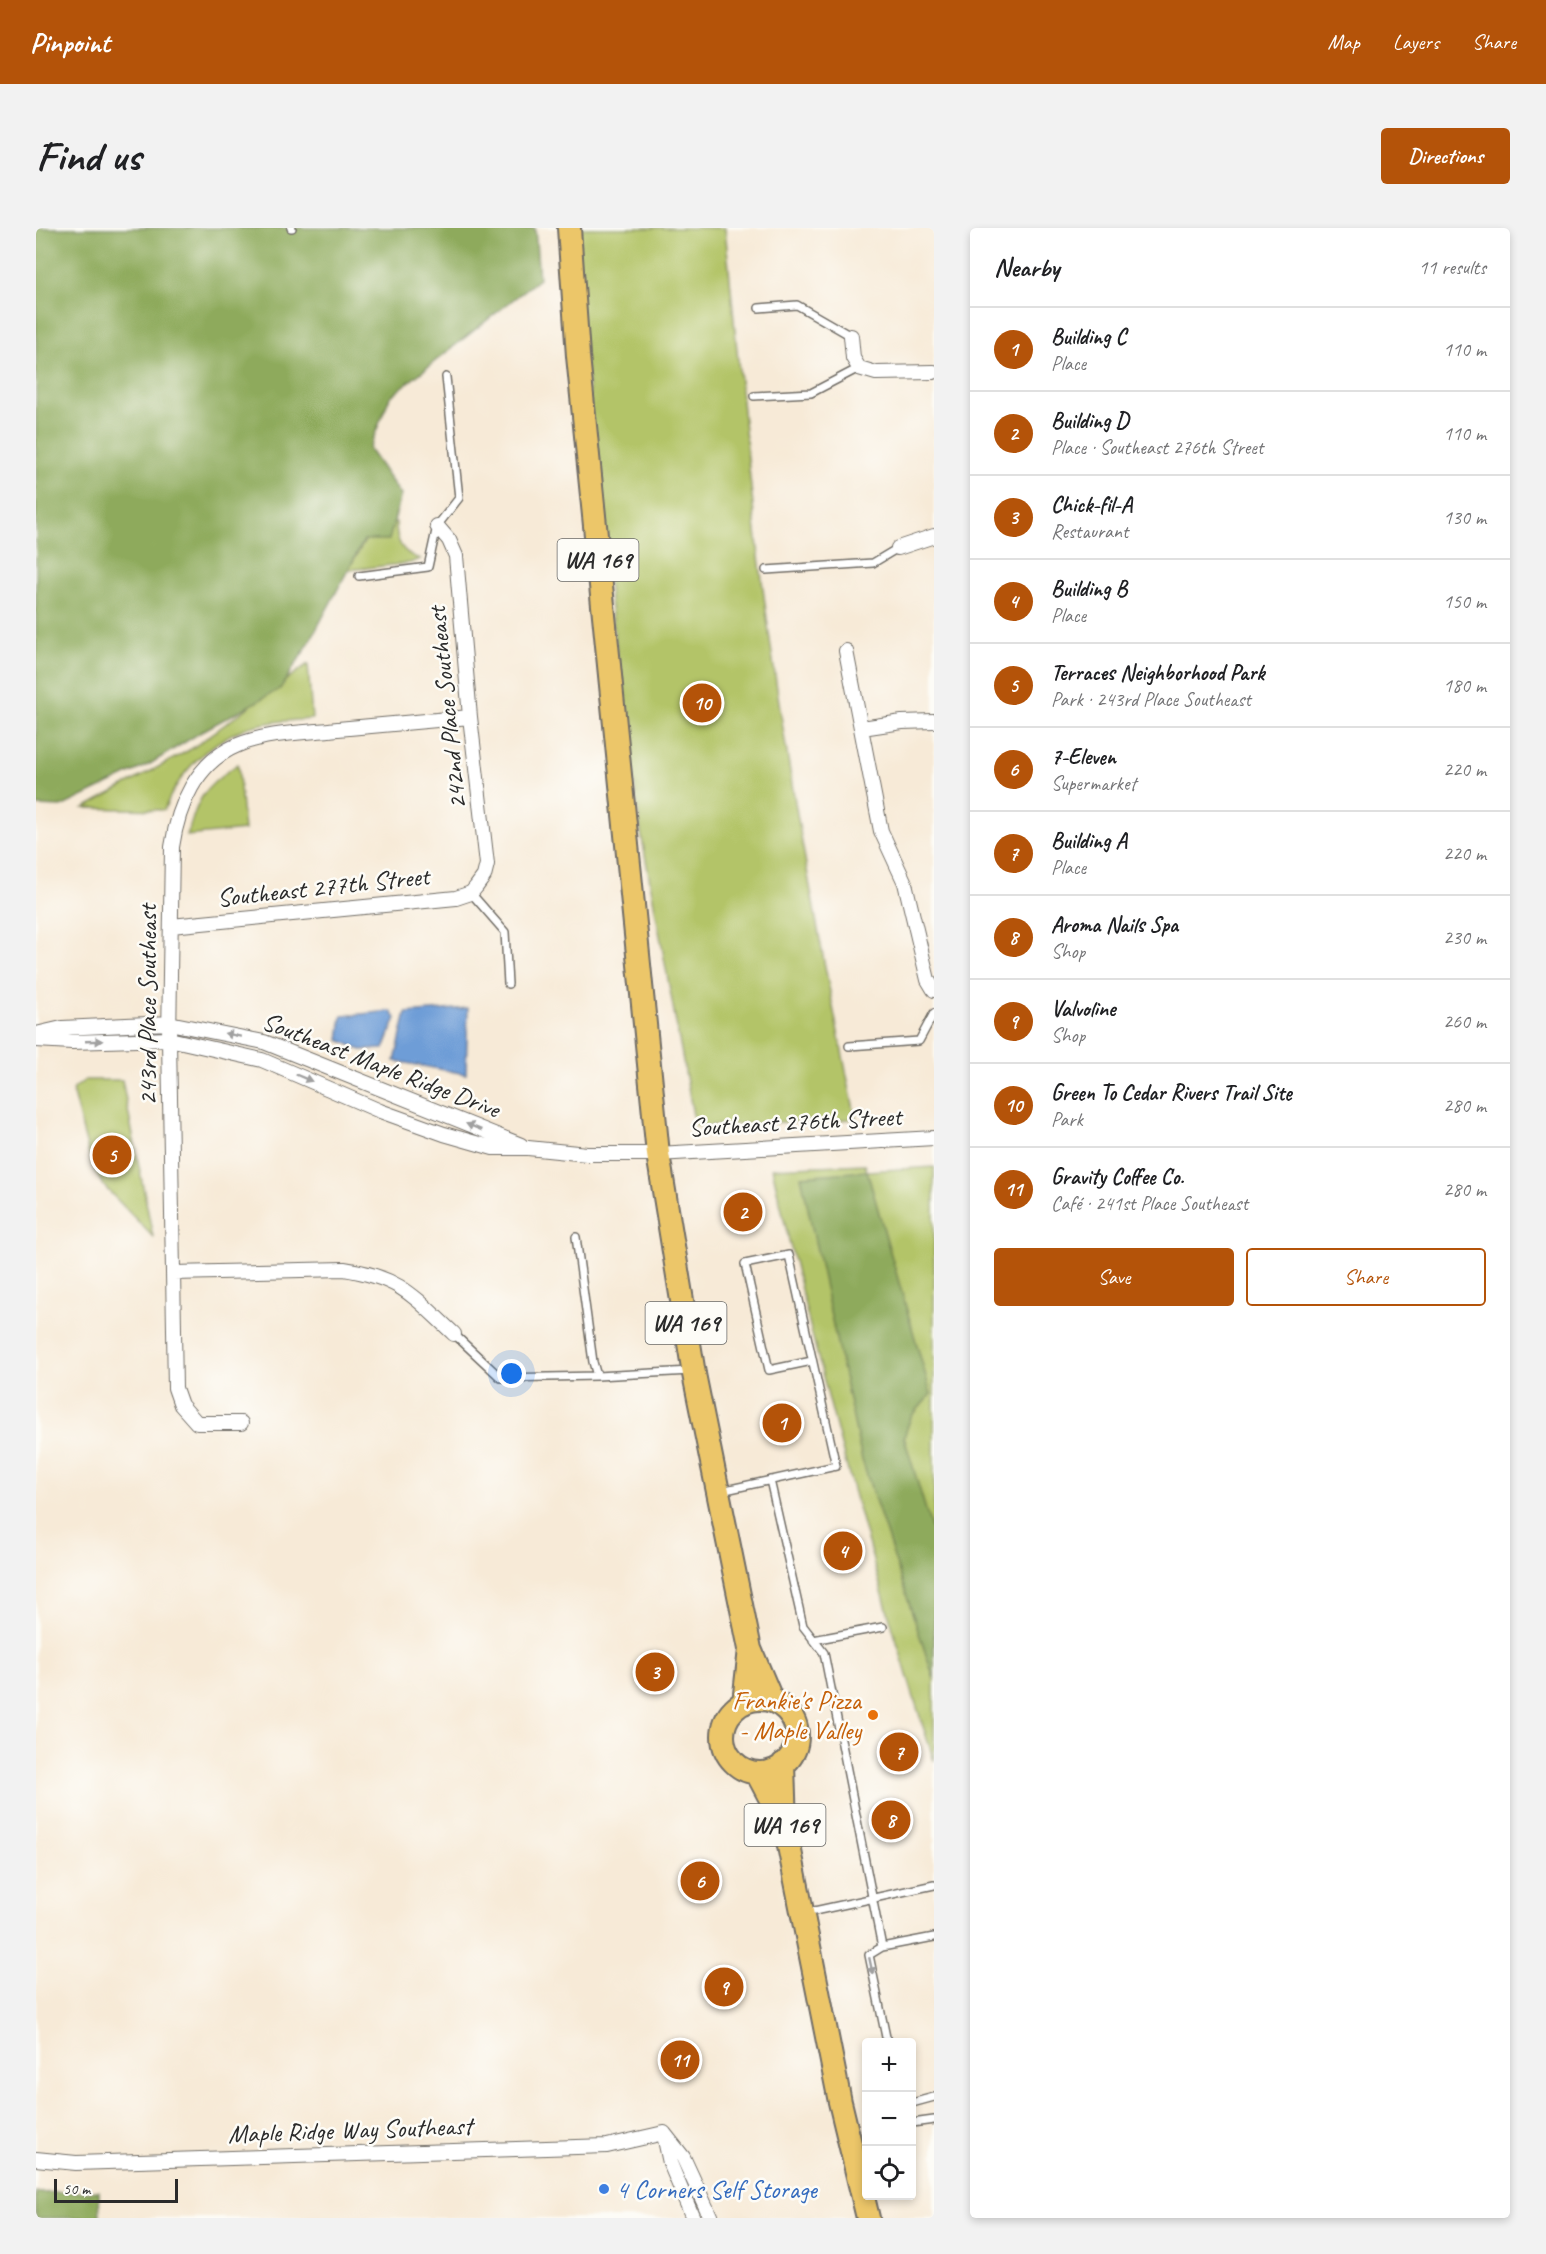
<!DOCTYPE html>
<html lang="en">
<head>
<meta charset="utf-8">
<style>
  :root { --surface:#fff; --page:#f2f2f2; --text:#202124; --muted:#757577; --line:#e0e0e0; --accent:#b45309 }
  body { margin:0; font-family:Caveat,sans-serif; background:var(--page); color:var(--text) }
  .controls { position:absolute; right:18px; bottom:18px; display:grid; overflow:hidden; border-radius:6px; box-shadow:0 3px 9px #0003 }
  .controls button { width:54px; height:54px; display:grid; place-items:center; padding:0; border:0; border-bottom:2px solid var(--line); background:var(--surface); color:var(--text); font:30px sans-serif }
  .scale { position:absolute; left:18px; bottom:15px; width:124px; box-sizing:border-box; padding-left:6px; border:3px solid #2b2b2b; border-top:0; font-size:16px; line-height:21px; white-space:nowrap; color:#2b2b2b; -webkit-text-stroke:4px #fdfcf7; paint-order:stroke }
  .you { position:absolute; left:476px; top:1146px; width:21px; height:21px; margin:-15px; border:4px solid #fff; border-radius:50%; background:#1a73e8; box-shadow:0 0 0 9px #1a73e833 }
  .badge { display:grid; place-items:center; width:39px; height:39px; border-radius:50%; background:var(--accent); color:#fff; font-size:20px; font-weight:700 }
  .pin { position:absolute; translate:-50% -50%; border:3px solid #fff; box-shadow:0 2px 6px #0006 }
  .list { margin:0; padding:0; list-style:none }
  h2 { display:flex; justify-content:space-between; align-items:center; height:78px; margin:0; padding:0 24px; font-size:26px }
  h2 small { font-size:20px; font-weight:400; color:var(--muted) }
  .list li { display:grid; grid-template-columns:39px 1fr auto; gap:18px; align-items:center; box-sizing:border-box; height:84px; padding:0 24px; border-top:2px solid var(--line) }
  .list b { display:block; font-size:22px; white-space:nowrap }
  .list p { margin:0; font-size:20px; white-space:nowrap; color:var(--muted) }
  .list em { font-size:20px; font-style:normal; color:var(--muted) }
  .actions { display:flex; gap:12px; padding:18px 24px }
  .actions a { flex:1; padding:14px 0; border:2px solid var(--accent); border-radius:6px; text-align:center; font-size:21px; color:var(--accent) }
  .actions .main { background:var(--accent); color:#fff }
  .icon { flex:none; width:33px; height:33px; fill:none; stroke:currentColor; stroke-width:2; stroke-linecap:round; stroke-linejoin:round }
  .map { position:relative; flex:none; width:898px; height:1990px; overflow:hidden; border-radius:6px }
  header { display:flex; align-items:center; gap:36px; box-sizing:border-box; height:84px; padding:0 30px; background:var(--accent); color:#fff }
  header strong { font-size:28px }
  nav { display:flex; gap:33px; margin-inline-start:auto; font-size:21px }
  .intro { display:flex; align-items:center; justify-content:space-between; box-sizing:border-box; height:144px; padding:0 36px }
  h1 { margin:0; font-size:42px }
  .button { padding:15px 27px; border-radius:6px; background:var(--accent); color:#fff; font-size:21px; font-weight:700 }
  main { display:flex; gap:36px; padding:0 36px }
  aside { flex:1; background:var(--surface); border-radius:6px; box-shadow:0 3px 9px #0003 }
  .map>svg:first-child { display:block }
</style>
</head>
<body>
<header>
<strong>Pinpoint</strong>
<nav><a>Map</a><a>Layers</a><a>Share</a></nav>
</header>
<div class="intro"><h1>Find us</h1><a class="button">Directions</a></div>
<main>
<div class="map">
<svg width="898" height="1990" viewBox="0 0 898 1990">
  <rect width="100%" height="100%" fill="#fdfcf7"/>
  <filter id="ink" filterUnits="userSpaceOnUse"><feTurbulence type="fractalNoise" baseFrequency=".0167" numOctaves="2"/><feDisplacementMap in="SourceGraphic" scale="12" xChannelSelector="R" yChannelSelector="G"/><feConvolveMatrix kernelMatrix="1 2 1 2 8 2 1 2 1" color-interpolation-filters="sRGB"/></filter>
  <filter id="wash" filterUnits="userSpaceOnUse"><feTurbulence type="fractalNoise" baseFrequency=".008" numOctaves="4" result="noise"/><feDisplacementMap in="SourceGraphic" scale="24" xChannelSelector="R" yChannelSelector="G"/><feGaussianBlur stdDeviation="1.35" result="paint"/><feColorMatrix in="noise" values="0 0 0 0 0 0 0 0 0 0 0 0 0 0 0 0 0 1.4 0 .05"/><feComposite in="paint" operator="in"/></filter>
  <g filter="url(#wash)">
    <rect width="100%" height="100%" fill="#f7ead7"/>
    <path fill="#b3c467" stroke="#6f7849" stroke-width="1.5" d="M536,0h153c14,140 26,280 46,419 22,158 52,316 85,472l-161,7 -54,-293 -31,-232z
      M360,294c0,19 5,31 24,37l-10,4 -62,7 26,-45z
      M272,436l4,55c-22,2 -48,2 -69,10 -37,15 -64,44 -79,81l-80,-2 107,-59z
      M202,536l6,66 -57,6c11,-39 17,-49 51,-72z
      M49,852h37l31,157 -50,-52 -11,-19 -20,-76z
      M829,936l2,7 67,-4v594c-63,-195 -116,-393 -162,-593z"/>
    <path fill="#8eaa5c" stroke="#5c6a44" stroke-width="1.5" d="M0,0h499l4,51 -149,118 -21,52 32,46 -12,45h-25l-55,103 -29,46 -74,40 -56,35 -89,43 -25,-1z
      M831,943l64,223 -20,23 -7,20 30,100v142l-72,-219 -61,-284z
      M63,1963l1,27h-64v-25z"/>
    <path fill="#6e9dd7" stroke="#4c6481" stroke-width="1.5" d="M432,780l-2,66 -71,-13 11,-48z
      M355,783l5,7 -12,31 -23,1 -22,-10 3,-24z"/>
  </g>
  <g filter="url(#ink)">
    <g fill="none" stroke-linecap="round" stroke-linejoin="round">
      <defs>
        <path id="lane" d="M255,0h1
          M723,80l38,-3 54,31
          M718,168l57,-3 48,-25
          M730,342l107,-7 25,-15
          M323,348l69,-9 9,-41 22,-28 -13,-121
          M435,665l34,39 3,52
          M813,818l70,-5 15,-28
          M540,1009l17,125 4,14 94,-5
          M418,1106l47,44 96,-2
          M734,1252l33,146 21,27 58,294
          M685,1263l115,-25 -47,-211 -44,9 24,106 43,-9
          M777,1412l70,-13
          M769,1685l129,-28
          M851,1814l-18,-87 13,-8 52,-10
          M876,1875l22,-6
          M876,1895l22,-3"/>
        <path id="street" d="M815,108l2,22 6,10 17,5 58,-1
          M862,320l36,-12
          M810,423l35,180 24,52 23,97 6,10
          M826,500l40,-6 32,-1
          M135,698l285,-28 15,-5 5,-6 8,-11 3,-12 -17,-147 -14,-161 -7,-16 -12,-14
          M0,806l26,-6 107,-5 95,19 257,103
          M0,812l36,2 97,-3 93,21 118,51 64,23 49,14h35l59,6h71l276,-16
          M137,1045l171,-4c58,9 69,27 110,65
          M205,1195h-44l-16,-18 -6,-17 -6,-349 3,-192c6,-41 24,-85 66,-102 31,-13 67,-12 100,-16 44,-4 88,-8 132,-12
          M628,1905l19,24 28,61
          M628,1907l6,28 23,55
          M0,1931l40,4 531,-17 57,-13"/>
        <path id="primary" d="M533,0l9,128 80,798 36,220 56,275
          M687 1508a37 37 0 1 1 74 0a37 37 0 1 1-74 0Z
          M708,1475l6,-54 22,52
          M721,1545l28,53 -2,-62
          M749,1598l55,276 28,116"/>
      </defs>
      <use href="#lane" stroke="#726e67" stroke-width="10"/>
      <use href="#street" stroke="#726e67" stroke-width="16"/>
      <use href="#primary" stroke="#726e67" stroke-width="26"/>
      <use href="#lane" stroke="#fff" stroke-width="7"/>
      <use href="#street" stroke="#fff" stroke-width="14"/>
      <use href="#primary" stroke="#ecc669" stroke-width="22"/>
    </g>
    <defs><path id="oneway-solid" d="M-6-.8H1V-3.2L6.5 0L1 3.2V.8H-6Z" transform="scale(1.5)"/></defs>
    <g fill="#a0a0a0">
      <use href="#oneway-solid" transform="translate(197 807) rotate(-168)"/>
      <use href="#oneway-solid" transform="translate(58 813) rotate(-2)"/>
      <use href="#oneway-solid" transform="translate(268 850) rotate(23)"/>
      <use href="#oneway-solid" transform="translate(438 899) rotate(-158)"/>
      <use href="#oneway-solid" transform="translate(835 1738) rotate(78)"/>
    </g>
  </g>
  <circle fill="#e8710a" stroke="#fdfcf7" stroke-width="2" cx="837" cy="1487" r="6"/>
  <circle fill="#3f7fe0" stroke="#fdfcf7" stroke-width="2" cx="568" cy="1961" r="6"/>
  <g text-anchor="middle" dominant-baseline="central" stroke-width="5" stroke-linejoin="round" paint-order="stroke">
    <g fill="#fdfcf7" stroke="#6a6a68" stroke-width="1.5">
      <rect x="521.5" y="311" width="81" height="42" rx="4.5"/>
      <rect x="609.5" y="1074" width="81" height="42" rx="4.5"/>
      <rect x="708.5" y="1576" width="81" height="42" rx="4.5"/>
    </g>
    <g font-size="24" font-weight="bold" fill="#2b2b2b">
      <text x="562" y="332">WA 169</text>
      <text x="650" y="1095">WA 169</text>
      <text x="749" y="1597">WA 169</text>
    </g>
    <g font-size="26" fill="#2b2b2b" stroke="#fdfcf7">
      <text transform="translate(411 480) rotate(-96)">242nd Place Southeast</text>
      <text transform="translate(287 659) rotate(-6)">Southeast 277th Street</text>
      <text transform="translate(111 777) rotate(-90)">243rd Place Southeast</text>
      <text transform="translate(345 837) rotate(21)">Southeast Maple Ridge Drive</text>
      <text transform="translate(759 894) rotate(-3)">Southeast 276th Street</text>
      <text transform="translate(314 1902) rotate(-2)">Maple Ridge Way Southeast</text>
    </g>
    <g font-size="26" fill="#c56008" stroke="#fdfcf7" text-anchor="end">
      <text x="825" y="1472">Frankie's Pizza<tspan x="825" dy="30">- Maple Valley</tspan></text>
    </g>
    <g font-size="26" fill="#366cbe" stroke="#fdfcf7" text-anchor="start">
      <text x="580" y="1961">4 Corners Self Storage</text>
    </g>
  </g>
</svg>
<div class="controls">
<button>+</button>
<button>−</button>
<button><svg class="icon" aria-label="locate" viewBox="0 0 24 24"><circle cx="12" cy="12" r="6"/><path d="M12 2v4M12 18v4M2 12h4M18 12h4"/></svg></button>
</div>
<div class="scale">50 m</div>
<div class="you"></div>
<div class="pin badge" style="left:746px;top:1195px">1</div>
<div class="pin badge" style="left:707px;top:984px">2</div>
<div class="pin badge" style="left:619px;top:1444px">3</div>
<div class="pin badge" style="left:807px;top:1323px">4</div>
<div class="pin badge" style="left:76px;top:927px">5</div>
<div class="pin badge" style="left:664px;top:1653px">6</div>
<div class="pin badge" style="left:863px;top:1524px">7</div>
<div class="pin badge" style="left:855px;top:1592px">8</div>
<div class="pin badge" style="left:688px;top:1759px">9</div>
<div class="pin badge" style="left:666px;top:475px">10</div>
<div class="pin badge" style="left:644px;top:1832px">11</div>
</div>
<aside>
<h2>Nearby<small>11 results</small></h2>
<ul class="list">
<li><span class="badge">1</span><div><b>Building C</b><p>Place</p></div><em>110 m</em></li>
<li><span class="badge">2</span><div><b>Building D</b><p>Place · Southeast 276th Street</p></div><em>110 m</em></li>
<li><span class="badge">3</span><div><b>Chick-fil-A</b><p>Restaurant</p></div><em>130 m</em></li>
<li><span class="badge">4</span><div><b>Building B</b><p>Place</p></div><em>150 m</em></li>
<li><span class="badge">5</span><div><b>Terraces Neighborhood Park</b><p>Park · 243rd Place Southeast</p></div><em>180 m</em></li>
<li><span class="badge">6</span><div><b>7-Eleven</b><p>Supermarket</p></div><em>220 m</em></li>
<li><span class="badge">7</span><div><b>Building A</b><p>Place</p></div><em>220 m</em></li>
<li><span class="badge">8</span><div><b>Aroma Nails Spa</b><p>Shop</p></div><em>230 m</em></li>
<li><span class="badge">9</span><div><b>Valvoline</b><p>Shop</p></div><em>260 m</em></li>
<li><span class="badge">10</span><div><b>Green To Cedar Rivers Trail Site</b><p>Park</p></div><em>280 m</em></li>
<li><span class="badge">11</span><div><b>Gravity Coffee Co.</b><p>Café · 241st Place Southeast</p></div><em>280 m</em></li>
</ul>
<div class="actions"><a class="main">Save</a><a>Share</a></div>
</aside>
</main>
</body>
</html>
